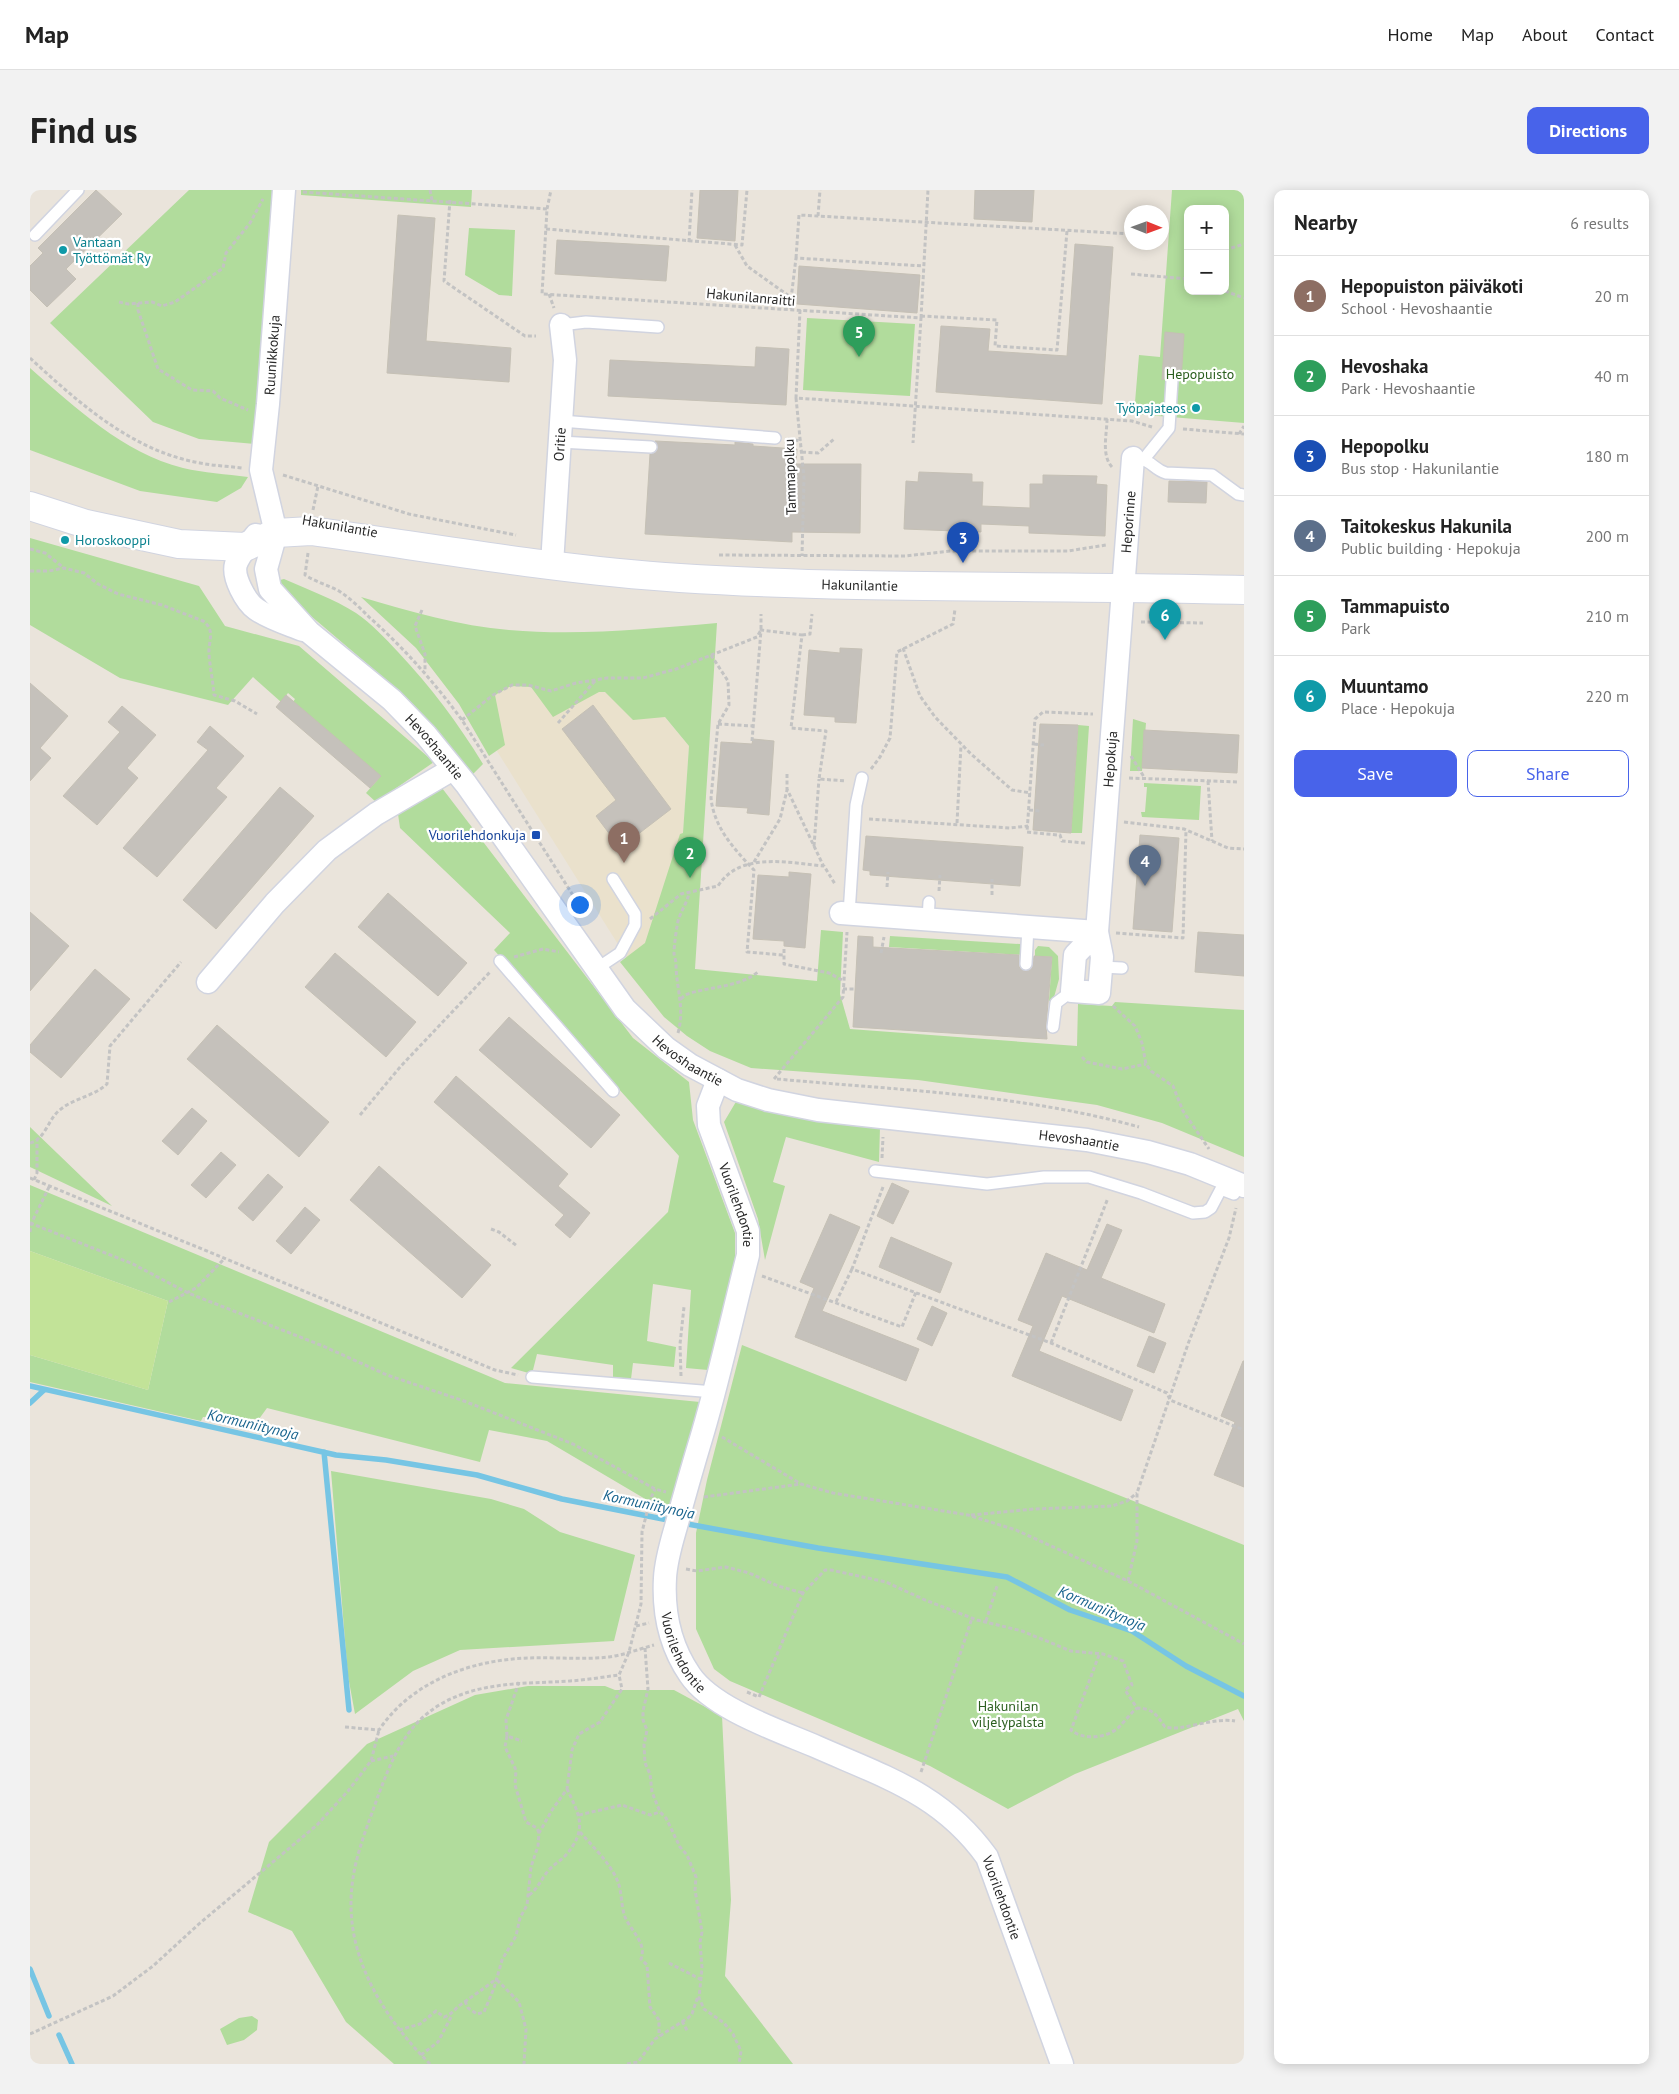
<!DOCTYPE html>
<html lang="en">
<head>
<meta charset="utf-8">
<style>
  :root { --surface:#fff; --page:#f2f2f2; --text:#222; --muted:#767676; --line:#e0e0e0; --accent:#4863ea }
  body { margin:0; font-family:"PT Sans",sans-serif; background:var(--page); color:var(--text) }
  .controls { position:absolute; right:15px; top:15px; display:grid; overflow:hidden; border-radius:10px; box-shadow:0 2px 12px #0003 }
  .controls button { width:45px; height:45px; display:grid; place-items:center; padding:0; border:0; border-bottom:1px solid var(--line); background:var(--surface); color:var(--text); font:25px sans-serif }
  .compass { position:absolute; left:1094px; top:15px; width:45px; height:45px; border-radius:50%; background:var(--surface); box-shadow:0 2px 12px #0003; rotate:91deg }
  .you { position:absolute; left:549px; top:714px; width:18px; height:18px; margin:-12px; border:4px solid #fff; border-radius:50%; background:#1a73e8; box-shadow:0 0 0 8px #1a73e833 }
  .badge { display:grid; place-items:center; width:32px; height:32px; border-radius:50%; background:var(--accent); color:#fff; font-size:16px; font-weight:700 }
  .pin { position:absolute; translate:-50% -41px; filter:drop-shadow(0 1px 2px #0008) }
  .pin::after { content:''; position:absolute; top:26px; width:18px; height:15px; background:inherit; clip-path:polygon(0 0,100% 0,50% 100%) }
  .list { margin:0; padding:0; list-style:none }
  h2 { display:flex; justify-content:space-between; align-items:center; height:65px; margin:0; padding:0 20px; font-size:21px }
  h2 small { font-size:16px; font-weight:400; color:var(--muted) }
  .list li { display:grid; grid-template-columns:32px 1fr auto; gap:15px; align-items:center; box-sizing:border-box; height:80px; padding:0 20px; border-top:1px solid var(--line) }
  .list b { display:block; font-size:19px; white-space:nowrap }
  .list p { margin:0; font-size:16px; white-space:nowrap; color:var(--muted) }
  .list em { font-size:16px; font-style:normal; color:var(--muted) }
  .actions { display:flex; gap:10px; padding:15px 20px }
  .actions a { flex:1; padding:11px 0; border:1px solid var(--accent); border-radius:10px; text-align:center; font-size:18px; color:var(--accent) }
  .actions .main { background:var(--accent); color:#fff }
  .map { position:relative; flex:none; width:1214px; height:1874px; overflow:hidden; border-radius:10px }
  header { display:flex; align-items:center; gap:30px; box-sizing:border-box; height:70px; padding:0 25px; background:var(--surface); border-bottom:1px solid var(--line) }
  header strong { font-size:24px }
  nav { display:flex; gap:28px; margin-inline-start:auto; font-size:18px }
  .intro { display:flex; align-items:center; justify-content:space-between; box-sizing:border-box; height:120px; padding:0 30px }
  h1 { margin:0; font-size:35px }
  .button { padding:12px 22px; border-radius:10px; background:var(--accent); color:#fff; font-size:18px; font-weight:700 }
  main { display:flex; gap:30px; padding:0 30px }
  aside { flex:1; background:var(--surface); border-radius:10px; box-shadow:0 2px 12px #0003 }
  .map>svg:first-child { display:block }
</style>
</head>
<body>
<header>
<strong>Map</strong>
<nav><a>Home</a><a>Map</a><a>About</a><a>Contact</a></nav>
</header>
<div class="intro"><h1>Find us</h1><a class="button">Directions</a></div>
<main>
<div class="map">
<svg width="1214" height="1874" viewBox="0 0 1214 1874">
  <rect width="100%" height="100%" fill="#eae4db"/>
  <path fill="#eae1cc" d="M466,495l150,10 43,51 -16,233 -22,18 -181,-289z"/>
  <path fill="#b1dc9c" fill-rule="evenodd" d="M159,0h88l-22,254 -56,-5 -46,-17 -103,-99z
    M271,0h171l-1,17 -170,-12z
    M1142,0h72v233l-110,-9 5,-59 21,2zM1158,19h37v82h-37z
    M439,38l46,2 -3,66 -13,-1 -34,-20z
    M777,128l108,6 -5,72 -107,-6z
    M0,178c45,39 93,85 153,100 21,5 43,6 65,9l-7,11 -24,14 -77,-11 -110,-41z
    M0,348l169,48 26,40 74,20 135,116 -58,40 -10,-9 14,-16 -87,-75 2,-3 -7,-6 -7,9 -28,-25 -25,28 -108,-27 -90,-53z
    M254,389c25,11 50,20 72,34 16,11 29,25 42,39 33,35 60,71 85,112l-11,11 -38,-49 -29,-30 -114,-97 -10,-11 -1,-8z
    M331,407c47,14 99,29 148,33 69,6 138,-1 208,-7l-22,346 122,12 4,-51 22,2 -3,62 10,35 227,17 1,-42 34,2 3,-4 129,8v147l-82,-34 -65,-18 -179,-25 -167,-12 -41,-17 -23,-15 -23,-19 -44,-55 25,-19 35,-109 3,-1 6,-87 -24,-29 -32,3 -28,-28h-6l-46,25 -22,-30 -20,-1 -16,9 10,50 -16,11 -30,-52 -43,-56z
    M1103,529l13,4 -4,48h-12z
    M1048,535l11,1 -7,107h-11z
    M1114,593l57,3 -2,34 -57,-3 -1,-5h4l2,-25h-3z
    M412,598l191,250 56,44 4,38 42,113v25l-27,112 -22,-2 5,-78 -38,-6 -6,57 29,6 -2,20 -41,-4 -2,16 -18,-2v-12l-76,-11 -5,20 -21,-6 157,-156 11,-56 -185,-206 16,-17 -110,-105 -2,-14z
    M860,746l130,8 5,4 -1,7 -135,-8z
    M1008,756l11,1 9,9 1,23 -6,22h-4l3,-44 -17,-1v-6z
    M707,910l143,27 -1,35 -93,-25 -13,45 12,4 -20,74 -7,-41 -34,-97z
    M0,937l82,79 -82,-39z
    M0,995l475,198 195,19 -31,111 -122,-72 -58,-11 -9,32 -213,-54 -8,11 -56,-2 -2,4 -171,-39v-27l118,35 20,-89 -138,-50z
    M712,1155l502,200v176l-6,-12 -163,65 -67,35 -78,-43 -200,-85 -16,-12 -18,-40v-96l11,-53z
    M301,1281l160,28 33,10 36,23 75,23 -21,86 -154,9 -47,21 -58,43 -7,-38z
    M498,1496h77l10,4h59l48,26 9,184 -6,76 68,88h-399l-48,-42 -54,-91 -44,-19 21,-70 98,-98 108,-49z
    M222,1826l6,4 -1,10 -13,10 -17,5 -7,-16 19,-11z"/>
  <path fill="#c2e398" d="M0,1061l138,50 -20,89 -118,-35z"/>
  <g fill="none" stroke-linecap="round" stroke-linejoin="round">
    <path stroke="#76c5e4" stroke-width="5.5" d="M0,1196l306,69 50,5 91,15 85,24 111,22
      M0,1213l14,-13
      M294,1262l25,258
      M652,1333l136,25 189,29 63,33 62,21 54,35 58,30
      M0,1779l19,47
      M29,1845l13,29"/>
  </g>
  <path fill="#c5c1bb" stroke="#c5c0b5" d="M66,0l26,24 -56,55 10,10 -29,28 -17,-17v-24l13,-13 -5,-5z
    M670,0h38l-3,51 -38,-3z
    M945,0h59l-2,32 -58,-3z
    M368,25l37,3 -9,123 85,7 -2,34 -122,-9z
    M527,50l112,6 -3,35 -111,-7z
    M1045,54l38,3 -11,157 -166,-12 5,-66 49,3 -2,22 79,5z
    M769,76l121,9 -3,38 -120,-9z
    M1135,142l19,2 -3,47 -8,-7 -11,6z
    M726,157l33,2 -3,56 -178,-9 2,-36 145,7z
    M625,251l80,4v-3l18,2v2l44,3 -1,15h65l-1,69 -68,-1v10l-147,-8 5,-80 7,-3z
    M889,282l53,2v8h11l-1,24 48,2v-24h13v-9l54,1 -1,8 11,1 -2,51 -76,-3v-7l-48,-2v8l-77,-3 2,-48 12,1z
    M1139,291l38,1 -1,21 -38,-1z
    M810,458l22,1 -6,74 -21,-1v-5l-31,-2 5,-65 31,3z
    M0,493l38,33 -28,32 11,10 -21,23z
    M256,505l95,81 -11,12 -94,-81z
    M563,515l78,104 -51,39 -24,-32 20,-16 -54,-71z
    M92,516l34,29 -29,33 11,10 -41,47 -34,-29 57,-64 -12,-10z
    M1010,534l38,1 -7,108 -38,-3z
    M180,536l34,30 -28,32 11,9 -70,80 -34,-29 85,-98 -11,-8z
    M1114,540l95,5 -2,38 -95,-5z
    M723,549l21,2 -5,74 -22,-2 1,-5 -32,-2 5,-64 31,2z
    M250,597l34,29 -98,113 -33,-29z
    M1110,645l39,3 -7,94 -39,-3z
    M836,646l157,11 -3,39 -150,-11v-4l-7,-1z
    M759,682l22,2 -6,74 -21,-2v-5l-31,-2 5,-64 31,2z
    M358,703l79,70 -29,33 -80,-69z
    M0,722l39,34 -39,45z
    M1168,742l46,3v41l-49,-4z
    M828,746l15,1v10l146,8v12l6,4 7,-3 2,-12 18,1 -6,69 1,13 -194,-12z
    M305,763l81,69 -30,35 -81,-70z
    M65,779l35,30 -69,79 -31,-26v-7z
    M479,827l111,98 -29,33 -112,-98z
    M187,835l112,97 -30,35 -112,-98z
    M426,886l112,98 -10,12 32,27 -20,25 -15,-13 9,-10 -130,-113z
    M162,918l15,13 -29,34 -16,-14z
    M191,962l15,13 -30,33 -15,-13z
    M349,976l112,99 -29,33 -112,-98z
    M238,984l15,13 -30,34 -15,-13z
    M862,993l17,8 -16,33 -16,-8z
    M275,1017l15,13 -29,34 -15,-13z
    M800,1024l30,13 -38,84 97,38 -13,32 -111,-44 19,-49 -14,-6z
    M1077,1034l15,6 -21,48 64,26 -11,29 -92,-37 -23,55 94,39 -12,31 -109,-45 21,-50 -15,-6 28,-67 41,17z
    M861,1047l61,26 -12,30 -61,-26z
    M902,1116l15,7 -15,33 -15,-7z
    M1119,1146l17,7 -12,30 -17,-7z
    M1213,1171h1v126l-30,-12 21,-53 -14,-6z"/>
  <g fill="none" stroke-linecap="round" stroke-linejoin="round">
    <defs>
      <path id="service" d="M5,45l43,-45
        M531,135l25,-3 72,5
        M531,231l214,17
        M530,252l91,5
        M1103,268c21,2 19,11 33,15l46,2 26,19 6,1
        M1114,269l25,-31 3,-47
        M819,724l7,-109 6,-27
        M898,730l1,-18
        M470,771l113,130
        M996,774l2,-37
        M1071,777l21,1
        M566,779l24,-16 15,-28v-11l-22,-35
        M1023,837l3,-24 16,-12
        M845,981l112,13 57,-7h45l52,16 52,20 12,-1 6,-4 10,-19 13,5
        M502,1187l182,15"/>
      <g id="minor">
        <path id="s1" d="M254,0l-16,214 -7,66 15,63 -10,36 4,20 39,43 83,68 34,35 40,49 159,225 41,39 24,17 47,25 31,10 50,10 269,30 61,12 42,12 54,22"/>
        <path d="M226,345c-7,9 -16,18 -20,29 -4,13 10,38 20,45 14,10 32,15 47,21"/>
        <path id="s2" d="M522,374l13,-204 -4,-35"/>
        <path id="s3" d="M811,723l256,19 36,-474"/>
        <path d="M1067,742l5,25 -3,36 -27,-2 3,-36z"/>
        <path d="M178,792l67,-79 52,-53 49,-36 77,-45"/>
        <path id="s4" d="M688,890l-10,26 1,19 39,106v24c-15,59 -28,119 -45,177 -9,30 -18,61 -26,91 -5,18 -11,36 -12,55 -2,35 5,68 25,97 23,34 90,56 127,72 68,30 125,47 170,110l75,207"/>
      </g>
      <g id="secondary">
        <path id="s5" d="M0,316l56,18 93,20 66,3 31,-14 35,-2c123,17 246,39 369,47 187,12 376,7 564,12"/>
      </g>
    </defs>
    <use href="#service" stroke="#d1d4e0" stroke-width="14"/>
    <use href="#minor" stroke="#d1d4e0" stroke-width="25"/>
    <use href="#secondary" stroke="#d1d4e0" stroke-width="30"/>
    <path stroke="#c3c3c3" stroke-width="3" stroke-dasharray="4 2.5" stroke-linecap="butt" d="M400,0l2,10
      M273,2l244,17 -5,85 379,24 -8,125
      M420,10l-6,81 81,55h11
      M517,19l4,-19
      M788,26l2,-26
      M516,39l196,16 5,-55
      M659,52l3,-52
      M705,55l12,21 42,30 2,13
      M1195,60l19,-6
      M766,68l3,-43 333,19
      M1101,84l57,5
      M1195,101l19,7
      M519,104l5,14
      M761,109l5,-41 127,8
      M89,112l9,2 24,-2 10,4 13,-4 48,-34 3,-15 24,-30 13,-24
      M108,113v7l20,59 34,21 21,1 7,7 28,12
      M770,120l-4,88 336,23 20,6
      M891,126l76,4 -2,26 62,4 10,-119
      M891,128l7,-128
      M0,168c49,45 102,93 170,105 14,3 28,3 42,5
      M766,208l8,80 -2,78
      M1077,229c0,15 -6,36 5,48
      M1153,239l61,5
      M1209,244l5,-8
      M758,249l13,2
      M772,262l16,1 16,-14
      M253,285l126,39 107,21
      M283,320l5,-24
      M0,359l15,4 19,15
      M278,363l-3,22c11,7 23,10 34,16 11,7 21,17 30,26 35,31 65,65 93,103l119,188
      M689,365l186,1 46,-5h117l38,-6
      M0,381h19l15,-3 20,5 14,11 20,10 44,11 41,16c13,9 5,21 6,33 1,14 4,27 5,41l21,6 22,13
      M392,420l-7,16 10,28v18
      M1111,432l62,1
      M772,445l8,-1 2,-20
      M873,458l17,48 15,21 36,37 41,36 19,3
      M681,465l17,26 1,24 -11,19 -7,74c3,30 24,52 43,72l-7,82 36,3
      M432,530l31,-25 19,-10h16l23,6 25,-8 31,-5h36l33,-9 81,-32 4,-7v-16
      M528,533l37,-42
      M688,534l35,2
      M722,551l9,-111 41,5 -11,93 35,3 -7,48 27,2
      M1004,554l10,1
      M1101,566l13,21
      M841,579l9,-12 10,-19 7,-86 56,-28 2,-15
      M757,584v15l36,76
      M1099,588l110,4
      M1178,591l4,60
      M999,620l11,1
      M839,629l141,9 18,-2
      M1094,632l60,7 44,19 16,1
      M927,633l4,-78
      M1055,653l-23,-2 -2,-6h-3l-30,-3 8,-113 8,-7 50,2
      M784,656l5,-67
      M724,672l26,-43 7,-29
      M857,697l1,-15
      M909,701l1,-16
      M962,705v-16
      M620,729l31,-25 37,-8c22,-35 71,-23 106,-20l11,18
      M1086,743l67,5 3,-108
      M754,759v15l45,9 15,8
      M851,763l3,-16
      M484,767l29,-8 16,3
      M813,799h12
      M651,809l4,-4c23,-9 55,-7 74,-24
      M1083,816l22,20 7,17 4,21 5,7 22,15 10,25 26,38
      M648,843c7,-25 -2,-46 -2,-69 0,-4 -2,-8 -2,-11 0,-6 3,-31 5,-35 3,-9 8,-15 10,-25
      M1052,867l5,5 35,7 24,-5
      M744,889l69,-82 4,-65
      M747,889c121,11 244,15 362,48
      M330,925l41,-49 90,-95
      M0,953c16,-4 18,-25 31,-34 14,-11 33,-13 46,-25l3,-38 71,-84
      M852,968l1,-21
      M0,988l465,192 23,5
      M4,990l3,-7v-32
      M853,997l-31,82 199,74 116,50 3,7 74,30
      M0,1033l103,41 55,29 135,53 64,29 77,26 109,43 82,45 11,3
      M461,1039l8,3 18,14
      M0,1042l1,-8 18,-37
      M732,1086l140,51 14,-35
      M139,1112l27,-14 28,-29
      M806,1112l16,-33
      M1021,1153l57,-145
      M651,1186l-1,-32 4,-37
      M692,1247l79,47 32,9 135,22 48,15 112,51 116,63
      M674,1307l97,-13
      M941,1325l63,-6 78,-3 15,-5 10,-8
      M656,1379l11,2 29,-4 23,6 29,13 25,7
      M1098,1391l9,-40v-48l51,-149 41,-106 7,-30
      M956,1431l11,-35
      M606,1436l13,-3
      M615,1458l3,41 -5,22v9l4,10 -3,15 1,18 5,11 2,18 8,20 6,6 14,29 7,8 9,22 -1,13 7,42 -2,10 2,26 -3,30 5,11 20,14 9,11 8,17 -2,13
      M1069,1465l-28,75c13,11 38,8 49,-4 6,-6 11,-13 17,-18
      M489,1492l-13,38 1,16 15,5
      M717,1502l12,5 44,-104 22,-23h6l55,12 39,18 52,20 45,11 49,20 32,3 20,7 9,24 -7,5 12,18c15,0 20,7 28,19 16,5 47,-10 70,-6
      M315,1537l34,3c33,-49 92,-70 149,-72 27,-1 55,2 81,-1 15,-2 30,-8 45,-12
      M477,1546l-2,11 11,23 -1,15 11,37 11,6 2,5
      M341,1571l22,-5
      M891,1582l51,-154
      M549,1625l43,-10 28,10 10,-3
      M550,1642c13,15 31,32 38,50 4,11 3,24 7,35 6,14 22,26 16,42l6,6 3,42 9,13v16
      M499,1705c9,-6 12,-16 19,-24 5,-6 12,-10 17,-15 23,-26 15,-40 2,-67
      M639,1773l31,16
      M467,1790l22,22 7,27 -2,35
      M435,1811l3,7 9,6 7,-2 10,-24 8,-28 14,-24 4,-18 7,-13 4,-38 7,-21 1,-13 13,-23 15,-21 5,-39 7,-16 21,-12 22,-33 -3,-14 10,-23 12,-48 1,-72 8,-32 5,-11
      M652,1831l6,11
      M369,1840l21,-6 16,-13 8,6c9,-3 11,-9 19,-14 11,-8 22,-15 33,-24
      M0,1844l83,-38 40,-30 47,-43 117,-98 31,-34 23,-30 8,-31
      M391,1865l17,-13 14,-27
      M400,1874c-46,-46 -86,-108 -78,-178 3,-31 16,-61 26,-90 14,-37 27,-71 63,-92 40,-23 84,-20 129,-23 16,-1 33,-4 49,-6
      M597,1874l11,-2 17,-23 33,-21 4,-4 6,-18"/>
    <use href="#service" stroke="#fff" stroke-width="11"/>
    <use href="#minor" stroke="#fff" stroke-width="22"/>
    <use href="#secondary" stroke="#fff" stroke-width="28"/>
  </g>
  <g fill="#0f9aa8" stroke="#fff" stroke-width="2">
    <circle cx="33" cy="60" r="5"/>
    <circle cx="1166" cy="218" r="5"/>
    <circle cx="35" cy="350" r="5"/>
  </g>
  <rect fill="#1a4fb4" stroke="#fff" stroke-width="2" x="501" y="640" width="10" height="10" rx="2.5"/>
  <g text-anchor="middle" dominant-baseline="central" stroke-width="4.5" stroke-linejoin="round" paint-order="stroke">
    <g font-size="14" fill="#0d838f" stroke="#fff" text-anchor="start">
      <text x="43" y="52">Vantaan<tspan x="43" dy="16">Työttömät Ry</tspan></text>
      <text x="1156" y="218" text-anchor="end">Työpajateos</text>
      <text x="45" y="350">Horoskooppi</text>
    </g>
    <g font-size="14" fill="#292929" stroke="#fff">
      <text transform="translate(721 107) rotate(5)">Hakunilanraitti</text>
      <text transform="translate(242 165) rotate(-86)">Ruunikkokuja</text>
      <text stroke="none"><textPath href="#s2" startOffset="120">Oritie</textPath></text>
      <text transform="translate(760 287) rotate(-92)">Tammapolku</text>
      <text stroke="none"><textPath href="#s3" startOffset="668">Heporinne</textPath></text>
      <text transform="translate(310 336) rotate(10)">Hakunilantie</text>
      <text stroke="none"><textPath href="#s5" startOffset="841">Hakunilantie</textPath></text>
      <text stroke="none"><textPath href="#s1" startOffset="632">Hevoshaantie</textPath></text>
      <text stroke="none"><textPath href="#s3" startOffset="430">Hepokuja</textPath></text>
      <text stroke="none"><textPath href="#s1" startOffset="1038">Hevoshaantie</textPath></text>
      <text stroke="none"><textPath href="#s1" startOffset="1442">Hevoshaantie</textPath></text>
      <text stroke="none"><textPath href="#s4" startOffset="132">Vuorilehdontie</textPath></text>
      <text stroke="none"><textPath href="#s4" startOffset="596">Vuorilehdontie</textPath></text>
      <text stroke="none"><textPath href="#s4" startOffset="1016">Vuorilehdontie</textPath></text>
    </g>
    <g font-size="14" fill="#2b5f1f" stroke="#fff">
      <text x="1170" y="184">Hepopuisto</text>
      <text x="978" y="1516">Hakunilan<tspan x="978" dy="16">viljelypalsta</tspan></text>
    </g>
    <g font-size="14" fill="#164399" stroke="#fff" text-anchor="end">
      <text x="496" y="645">Vuorilehdonkuja</text>
    </g>
    <g font-size="15" font-style="italic" fill="#18638d" stroke="#fff">
      <text transform="translate(223 1234) rotate(13)">Kormuniitynoja</text>
      <text transform="translate(619 1314) rotate(12)">Kormuniitynoja</text>
      <text transform="translate(1072 1418) rotate(23)">Kormuniitynoja</text>
    </g>
  </g>
</svg>
<div class="controls">
<button>+</button>
<button>−</button>
</div>
<svg class="compass" viewBox="-18 -18 36 36"><path d="M0-13l5 13h-10z" fill="#e53935"/><path d="M0 13l5-13h-10z" fill="#767676"/></svg>
<div class="you"></div>
<div class="pin badge" style="left:594px;top:673px;background:#8d6e63">1</div>
<div class="pin badge" style="left:660px;top:688px;background:#2e9e5b">2</div>
<div class="pin badge" style="left:933px;top:373px;background:#1a4fb4">3</div>
<div class="pin badge" style="left:1115px;top:696px;background:#5c6f8a">4</div>
<div class="pin badge" style="left:829px;top:167px;background:#2e9e5b">5</div>
<div class="pin badge" style="left:1135px;top:450px;background:#0f9aa8">6</div>
</div>
<aside>
<h2>Nearby<small>6 results</small></h2>
<ul class="list">
<li><span class="badge" style="background:#8d6e63">1</span><div><b>Hepopuiston päiväkoti</b><p>School · Hevoshaantie</p></div><em>20 m</em></li>
<li><span class="badge" style="background:#2e9e5b">2</span><div><b>Hevoshaka</b><p>Park · Hevoshaantie</p></div><em>40 m</em></li>
<li><span class="badge" style="background:#1a4fb4">3</span><div><b>Hepopolku</b><p>Bus stop · Hakunilantie</p></div><em>180 m</em></li>
<li><span class="badge" style="background:#5c6f8a">4</span><div><b>Taitokeskus Hakunila</b><p>Public building · Hepokuja</p></div><em>200 m</em></li>
<li><span class="badge" style="background:#2e9e5b">5</span><div><b>Tammapuisto</b><p>Park</p></div><em>210 m</em></li>
<li><span class="badge" style="background:#0f9aa8">6</span><div><b>Muuntamo</b><p>Place · Hepokuja</p></div><em>220 m</em></li>
</ul>
<div class="actions"><a class="main">Save</a><a>Share</a></div>
</aside>
</main>
</body>
</html>
